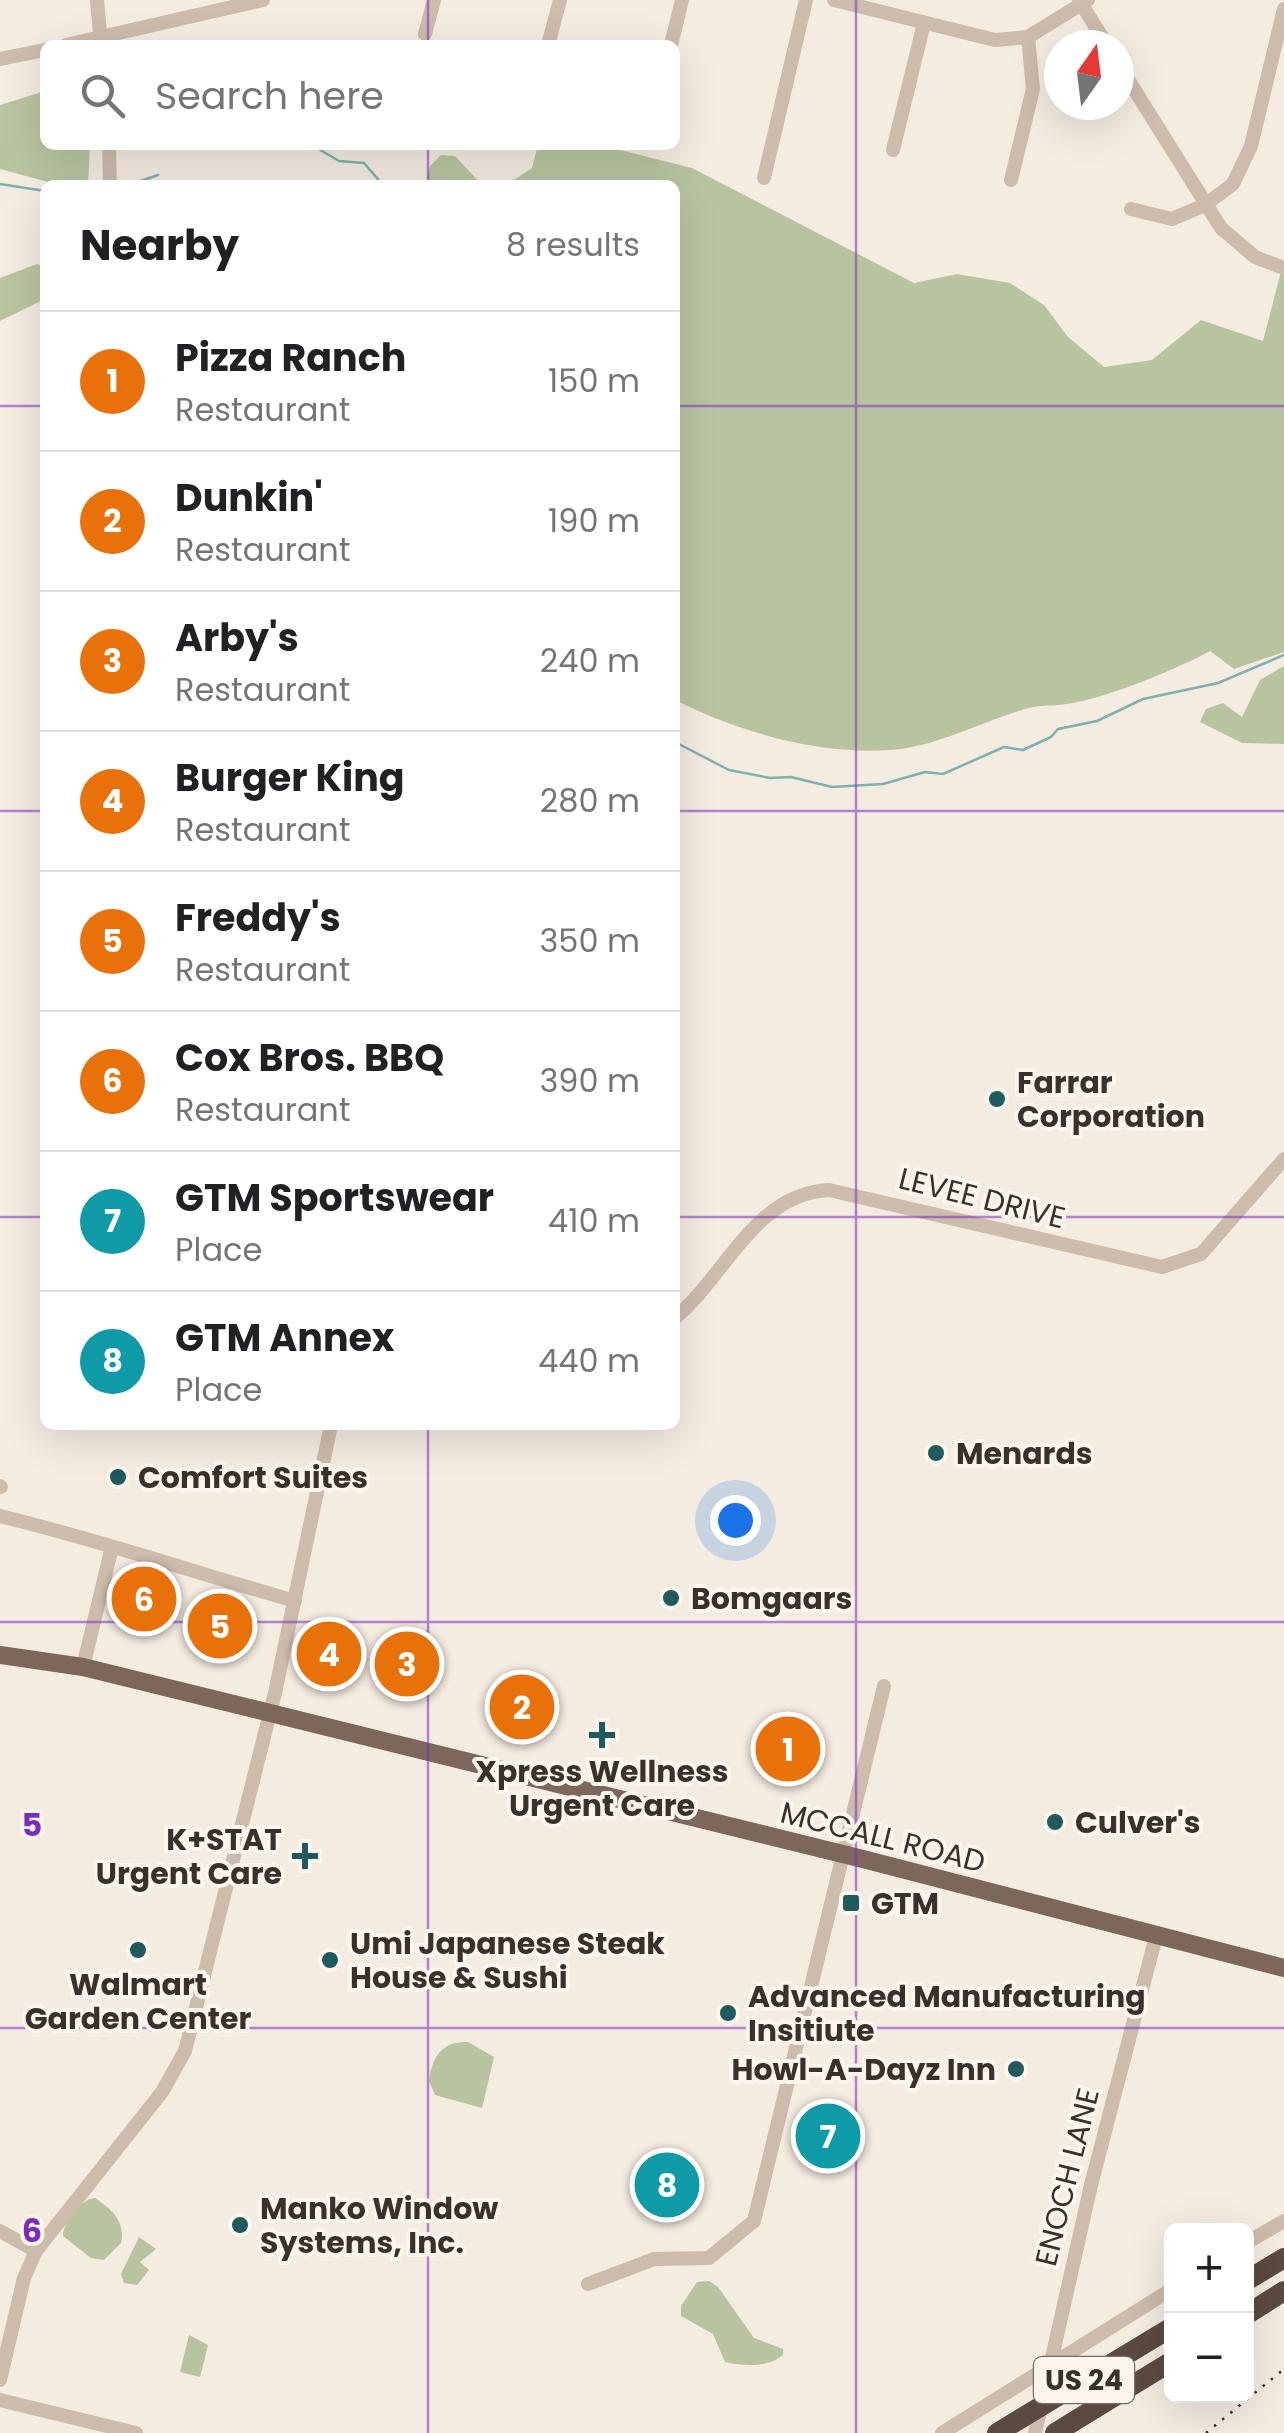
<!DOCTYPE html>
<html lang="en">
<head>
<meta charset="utf-8">
<style>
  :root { --surface:#fff; --page:#f6f6f6; --text:#202124; --muted:#757577; --line:#e0e0e0; --accent:#1f5a5e }
  body { margin:0; font-family:Poppins,sans-serif; background:var(--page); color:var(--text) }
  .controls { position:absolute; right:30px; bottom:30px; display:grid; overflow:hidden; border-radius:15px; box-shadow:0 10px 40px #0002 }
  .controls button { width:90px; height:90px; display:grid; place-items:center; padding:0; border:0; border-bottom:2px solid var(--line); background:var(--surface); color:var(--text); font:50px sans-serif }
  .compass { position:absolute; left:1044px; top:30px; width:90px; height:90px; border-radius:50%; background:var(--surface); box-shadow:0 10px 40px #0002; rotate:14deg }
  .you { position:absolute; left:735px; top:1520px; width:35px; height:35px; margin:-25px; border:8px solid #fff; border-radius:50%; background:#1a73e8; box-shadow:0 0 0 15px #1a73e833 }
  .badge { display:grid; place-items:center; width:65px; height:65px; border-radius:50%; background:var(--accent); color:#fff; font-size:32px; font-weight:700 }
  .pin { position:absolute; translate:-50% -50%; border:5px solid #fff; box-shadow:0 2px 10px #0006 }
  .list { margin:0; padding:0; list-style:none }
  h2 { display:flex; justify-content:space-between; align-items:center; height:130px; margin:0; padding:0 40px; font-size:42px }
  h2 small { font-size:32px; font-weight:400; color:var(--muted) }
  .list li { display:grid; grid-template-columns:65px 1fr auto; gap:30px; align-items:center; box-sizing:border-box; height:140px; padding:0 40px; border-top:2px solid var(--line) }
  .list b { display:block; font-size:38px; white-space:nowrap }
  .list p { margin:0; font-size:32px; white-space:nowrap; color:var(--muted) }
  .list em { font-size:32px; font-style:normal; color:var(--muted) }
  .icon { flex:none; width:55px; height:55px; fill:none; stroke:currentColor; stroke-width:2; stroke-linecap:round; stroke-linejoin:round }
  .map { position:relative; flex:none; width:1284px; height:2433px; overflow:hidden }
  .search { position:absolute; background:var(--surface); box-shadow:0 10px 40px #0002; left:40px; top:40px; width:640px; height:110px; display:flex; align-items:center; gap:25px; box-sizing:border-box; padding:0 35px; border-radius:15px; color:var(--muted); font-size:38px }
  .panel { position:absolute; background:var(--surface); box-shadow:0 10px 40px #0002; left:40px; top:180px; width:640px; height:1250px; border-radius:15px }
  .map>svg:first-child { display:block }
</style>
</head>
<body>
<div class="map">
<svg width="1284" height="2433" viewBox="0 0 1284 2433">
  <rect width="100%" height="100%" fill="#f4ebe1"/>
  <path fill="#b8c4a0" d="M45,91v54h45l-2,40h-29l-59,-16v-64z
    M538,145h62l92,23 222,115 43,-9 53,9 34,22 24,32 36,30 48,-7 49,-40 62,21 21,-81v392l-50,17 -24,-18c-35,19 -112,51 -151,54 -10,1 -19,0 -30,3 -45,12 -92,39 -139,42 -73,5 -151,-18 -215,-50v-515h-169l26,-17z
    M441,155l14,1 27,29h-32l-23,-6 3,-13z
    M37,264l8,3v32l-45,22v-43z
    M1284,666v78l-42,-1 -42,-21 6,-13 17,-6 19,14 18,-37z
    M468,2042l26,15 -12,51 -47,-13 -6,-14c3,-24 13,-40 39,-39z
    M95,2198c16,11 31,23 26,45l-17,17 -13,-2 -28,-22c0,-14 17,-37 32,-38z
    M139,2237l17,12 -16,13 9,8 -12,15 -13,-2 -3,-9z
    M709,2281l9,6 36,51 29,11v6c-15,13 -40,11 -58,7l-12,-28 -32,-18v-10l16,-24z
    M189,2335l19,10 -8,32 -20,-5z"/>
  <g fill="none" stroke-linecap="round" stroke-linejoin="round">
    <path stroke="#7fb0b2" stroke-width="2.5" d="M312,145l27,16 25,2 19,22
      M0,184l45,7
      M129,185l29,-10
      M675,742l54,28 41,8 21,-1 41,10 51,-3 42,-12 18,2 61,-27 19,3 28,-13 7,-8 39,-8 46,-22 75,-16 66,-28"/>
    <path stroke="#cdbbac" stroke-width="14" d="M97,0l4,44
      M834,0l161,40 33,-3 60,-37
      M1079,0l28,45
      M425,34l9,-34
      M66,45l197,-45
      M548,45l12,-45
      M671,45l11,-45
      M0,59l45,-9
      M1119,65l102,163 34,29 26,10
      M109,145l1,40
      M893,150l31,-127
      M764,178l42,-178
      M1011,180l22,-91 -5,-52
      M1131,209l41,10 33,-14 28,-21 18,-38 33,-137
      M675,1318c51,-43 81,-125 154,-128l333,77 39,-13 83,-95
      M0,1486l1,1
      M0,1516c100,24 196,57 295,85
      M83,1667l29,-120
      M0,2231l36,20
      M1246,2243l38,-22
      M588,2284l66,-25 55,-1 45,-37 130,-535
      M0,2380l24,-102 12,-27 126,-159 23,-41 90,-358 56,-268
      M0,2400l136,33
      M942,2433l230,-144
      M1035,2433l56,-248 65,-249"/>
    <path stroke="#7d675c" stroke-width="18" d="M0,1655l83,12 780,192 421,109"/>
    <path stroke="#5c4a42" stroke-width="20" d="M1246,2281l38,-23
      M1246,2315l38,-24
      M997,2433l175,-106
      M1055,2433l117,-72"/>
    <path stroke="#3b302b" stroke-width="2.5" stroke-dasharray="2.5 8" stroke-linecap="butt" d="M1206,2433l78,-64"/>
  </g>
  <path fill="none" stroke="#7b2cbf" stroke-width="2.5" stroke-opacity="0.55" d="M428,0v45M856,0v2433M428,145v40M0,406h45M675,406h609M0,811h45M675,811h609M0,1217h45M675,1217h609M428,1425v1008M0,1622h1284M0,2028h1284"/>
  <g fill="#1f5a5e" stroke="#fbf5ee" stroke-width="4">
    <circle cx="997" cy="1099" r="10"/>
    <circle cx="936" cy="1453" r="10"/>
    <circle cx="118" cy="1477" r="10"/>
    <circle cx="671" cy="1598" r="10"/>
    <path d="M597 1720h10v10h10v10h-10v10h-10v-10h-10v-10h10z"/>
    <circle cx="1055" cy="1822" r="10"/>
    <path d="M300 1841h10v10h10v10h-10v10h-10v-10h-10v-10h10z"/>
    <rect x="841" y="1893" width="20" height="20" rx="5"/>
    <circle cx="138" cy="1950" r="10"/>
    <circle cx="330" cy="1960" r="10"/>
    <circle cx="728" cy="2013" r="10"/>
    <circle cx="1016" cy="2069" r="10"/>
    <circle cx="240" cy="2225" r="10"/>
  </g>
  <g text-anchor="middle" dominant-baseline="central" stroke-width="8" stroke-linejoin="round" paint-order="stroke">
    <rect fill="#fbf5ee" stroke="#756b66" stroke-width="2.5" x="1034" y="2357" width="100" height="46" rx="8"/>
    <g font-size="28" font-weight="bold" fill="#3b302b">
      <text x="1084" y="2380">US 24</text>
    </g>
    <g font-size="30" font-weight="bold" fill="#3b302b" stroke="#fbf5ee" text-anchor="start">
      <text x="1017" y="1082">Farrar<tspan x="1017" dy="34">Corporation</tspan></text>
      <text x="956" y="1453">Menards</text>
      <text x="138" y="1477">Comfort Suites</text>
      <text x="691" y="1598">Bomgaars</text>
      <text x="602" y="1771" text-anchor="middle">Xpress Wellness<tspan x="602" dy="34">Urgent Care</tspan></text>
      <text x="1075" y="1822">Culver's</text>
      <text x="282" y="1839" text-anchor="end">K+STAT<tspan x="282" dy="34">Urgent Care</tspan></text>
      <text x="871" y="1903">GTM</text>
      <text x="350" y="1943">Umi Japanese Steak<tspan x="350" dy="34">House &amp; Sushi</tspan></text>
      <text x="138" y="1984" text-anchor="middle">Walmart<tspan x="138" dy="34">Garden Center</tspan></text>
      <text x="748" y="1996">Advanced Manufacturing<tspan x="748" dy="34">Insitiute</tspan></text>
      <text x="996" y="2069" text-anchor="end">Howl-A-Dayz Inn</text>
      <text x="260" y="2208">Manko Window<tspan x="260" dy="34">Systems, Inc.</tspan></text>
    </g>
    <g font-size="30" fill="#3b302b" stroke="#fbf5ee">
      <text transform="translate(982 1198) rotate(14)">LEVEE DRIVE</text>
      <text transform="translate(883 1837) rotate(14)">MCCALL ROAD</text>
      <text transform="translate(1067 2177) rotate(-76)">ENOCH LANE</text>
    </g>
  </g>
  <g font-size="32" text-anchor="middle" font-weight="bold" fill="#7b2cbf" stroke="#fbf5ee" stroke-width="8" stroke-linejoin="round" paint-order="stroke">
    <text x="32" y="1836">5</text>
    <text x="32" y="2242">6</text>
  </g>
</svg>
<div class="controls">
<button>+</button>
<button>−</button>
</div>
<svg class="compass" viewBox="-18 -18 36 36"><path d="M0-13l5 13h-10z" fill="#e53935"/><path d="M0 13l5-13h-10z" fill="#757577"/></svg>
<div class="you"></div>
<div class="pin badge" style="left:788px;top:1749px;background:#e8710a">1</div>
<div class="pin badge" style="left:522px;top:1707px;background:#e8710a">2</div>
<div class="pin badge" style="left:407px;top:1664px;background:#e8710a">3</div>
<div class="pin badge" style="left:329px;top:1654px;background:#e8710a">4</div>
<div class="pin badge" style="left:220px;top:1626px;background:#e8710a">5</div>
<div class="pin badge" style="left:144px;top:1599px;background:#e8710a">6</div>
<div class="pin badge" style="left:828px;top:2136px;background:#0f9aa8">7</div>
<div class="pin badge" style="left:667px;top:2185px;background:#0f9aa8">8</div>
<div class="search"><svg class="icon" aria-label="search" viewBox="0 0 24 24"><circle cx="10" cy="10" r="6"/><path d="M15 15l6 6"/></svg>Search here</div>
<section class="panel">
<h2>Nearby<small>8 results</small></h2>
<ul class="list">
<li><span class="badge" style="background:#e8710a">1</span><div><b>Pizza Ranch</b><p>Restaurant</p></div><em>150 m</em></li>
<li><span class="badge" style="background:#e8710a">2</span><div><b>Dunkin'</b><p>Restaurant</p></div><em>190 m</em></li>
<li><span class="badge" style="background:#e8710a">3</span><div><b>Arby's</b><p>Restaurant</p></div><em>240 m</em></li>
<li><span class="badge" style="background:#e8710a">4</span><div><b>Burger King</b><p>Restaurant</p></div><em>280 m</em></li>
<li><span class="badge" style="background:#e8710a">5</span><div><b>Freddy's</b><p>Restaurant</p></div><em>350 m</em></li>
<li><span class="badge" style="background:#e8710a">6</span><div><b>Cox Bros. BBQ</b><p>Restaurant</p></div><em>390 m</em></li>
<li><span class="badge" style="background:#0f9aa8">7</span><div><b>GTM Sportswear</b><p>Place</p></div><em>410 m</em></li>
<li><span class="badge" style="background:#0f9aa8">8</span><div><b>GTM Annex</b><p>Place</p></div><em>440 m</em></li>
</ul>
</section>
</div>
</body>
</html>
